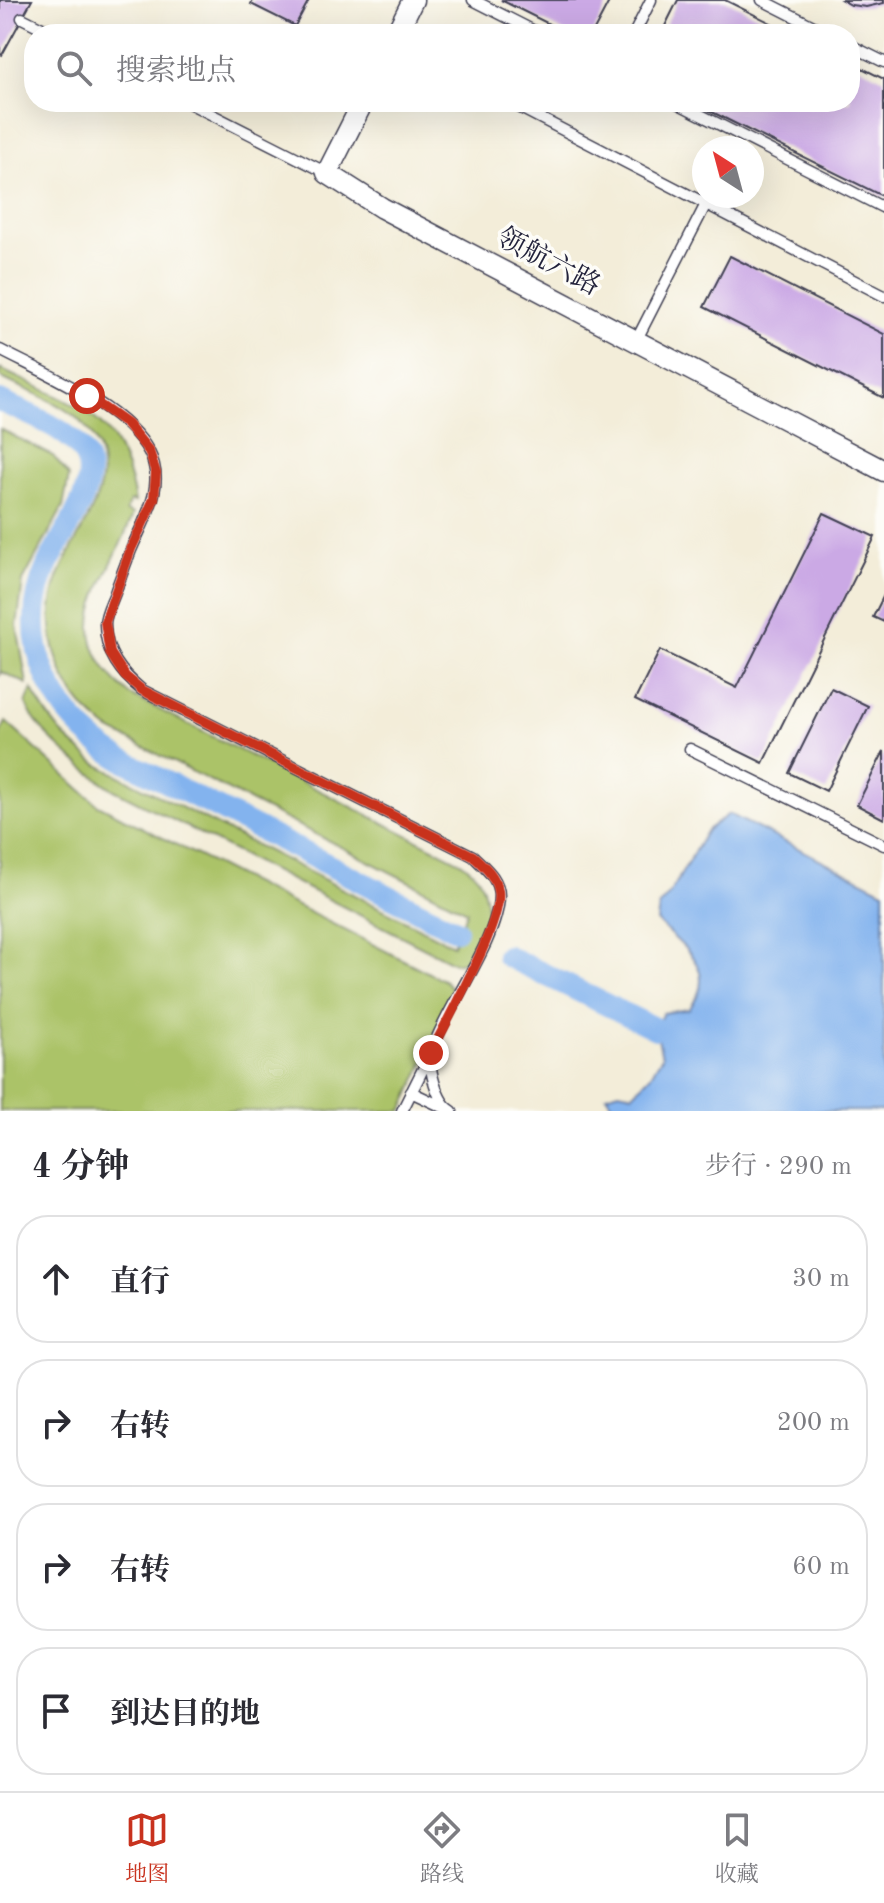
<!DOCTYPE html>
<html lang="zh">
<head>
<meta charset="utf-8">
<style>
  :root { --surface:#fff; --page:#f7f7f7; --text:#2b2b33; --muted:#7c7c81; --line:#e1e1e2; --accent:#c8321e }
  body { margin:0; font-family:"Old Standard TT","Noto Serif SC",serif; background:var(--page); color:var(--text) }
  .compass { position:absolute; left:692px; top:136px; width:72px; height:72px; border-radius:50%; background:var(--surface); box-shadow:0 8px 32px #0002; rotate:324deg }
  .stop { position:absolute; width:24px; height:24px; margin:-18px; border:6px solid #c8321e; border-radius:50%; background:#fff }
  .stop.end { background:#c8321e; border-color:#fff; box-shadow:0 2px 8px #0008 }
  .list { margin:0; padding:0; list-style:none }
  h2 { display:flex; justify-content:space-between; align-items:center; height:104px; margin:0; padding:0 32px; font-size:34px }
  h2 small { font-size:26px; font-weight:400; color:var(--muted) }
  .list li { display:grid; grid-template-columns:52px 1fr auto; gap:24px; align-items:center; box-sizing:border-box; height:128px; margin:0 16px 16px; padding:0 16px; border:2px solid var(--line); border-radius:32px }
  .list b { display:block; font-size:30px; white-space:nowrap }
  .list em { font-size:26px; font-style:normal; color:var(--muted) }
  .icon { flex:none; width:44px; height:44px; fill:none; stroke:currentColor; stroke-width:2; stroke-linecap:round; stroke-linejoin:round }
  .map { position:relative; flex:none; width:884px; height:1111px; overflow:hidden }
  .search { position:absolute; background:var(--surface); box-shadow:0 8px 32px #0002; left:24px; right:24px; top:24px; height:88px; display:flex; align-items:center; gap:20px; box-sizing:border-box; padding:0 28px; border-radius:32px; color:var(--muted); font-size:30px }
  .sheet { height:680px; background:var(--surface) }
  nav { display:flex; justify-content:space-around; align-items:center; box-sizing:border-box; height:112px; border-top:2px solid var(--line); background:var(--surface); font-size:22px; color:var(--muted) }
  nav a { display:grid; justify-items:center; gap:4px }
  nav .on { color:var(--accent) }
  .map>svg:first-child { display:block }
</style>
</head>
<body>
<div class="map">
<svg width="884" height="1111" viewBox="0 0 884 1111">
  <rect width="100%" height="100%" fill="#fdfcf7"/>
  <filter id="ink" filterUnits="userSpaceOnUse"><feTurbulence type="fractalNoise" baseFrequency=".0125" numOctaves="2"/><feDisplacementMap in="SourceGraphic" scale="16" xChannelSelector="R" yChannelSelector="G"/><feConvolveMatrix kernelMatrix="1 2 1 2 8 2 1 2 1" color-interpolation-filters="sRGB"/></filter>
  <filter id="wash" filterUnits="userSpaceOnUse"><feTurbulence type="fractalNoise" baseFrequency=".006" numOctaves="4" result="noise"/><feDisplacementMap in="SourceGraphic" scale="32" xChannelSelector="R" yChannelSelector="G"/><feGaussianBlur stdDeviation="1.8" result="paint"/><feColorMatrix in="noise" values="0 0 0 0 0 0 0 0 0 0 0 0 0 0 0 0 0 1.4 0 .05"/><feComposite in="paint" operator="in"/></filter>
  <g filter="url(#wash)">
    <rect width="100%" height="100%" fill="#f3edd9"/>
    <path fill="#abc368" stroke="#667252" stroke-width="2" d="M0,369c26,13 80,35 100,54 20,19 31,52 35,79l-5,-1 -4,10 7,3c-25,71 -79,117 -3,181l331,167c6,5 14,10 18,17 14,26 11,82 -25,84l-340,-173c-29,-20 -77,-55 -88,-87l6,-14c20,36 33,51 66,76l355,180 14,-34 -357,-181c-23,-16 -38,-34 -49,-60 -10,-26 -14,-56 -6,-83 14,-51 74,-105 33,-157 -19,-26 -60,-38 -88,-53z
      M0,429l53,27 16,20 -6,31 -40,74 -6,45 10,58 -25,-12 -2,3z
      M6,722l92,83 347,176 11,12 -54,118h-402v-378z"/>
    <path fill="#83b3ee" stroke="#526a94" stroke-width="2" d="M729,814l155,77v220h-268l-10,-16 13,-4 14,3 17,-18 12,-19c-3,-17 -9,-28 1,-44l26,-4c32,-40 -7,-61 -32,-88l2,-15 10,-11 38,-65z"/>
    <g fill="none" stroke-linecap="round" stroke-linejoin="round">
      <path stroke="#83b3ee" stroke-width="22" d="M0,401c27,14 72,27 86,57 14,28 -26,80 -38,106 -35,76 4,153 71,194l337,172
        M507,956l149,73"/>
    </g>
    <g id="blocks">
      <path fill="#cba9e5" d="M0,0h32l-30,55 -2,-1z
        M253,0h56l-14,26 -44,-22z
        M501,0h109l-18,34h-23z
        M678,0h47l68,34h-132z
        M842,0h42v3l-18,4 -15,-2z
        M850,62l34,17v118l-192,-95h158z
        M730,256l154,78v64l-180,-91z
        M824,513l51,24 -112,226 -128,-63 25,-50 77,38z
        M884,595v27l-11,-5z
        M831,688l37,18 -42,85 -37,-18z
        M884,751v68l-27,-14z"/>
    </g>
  </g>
  <g filter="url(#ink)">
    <use href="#blocks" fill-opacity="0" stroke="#414053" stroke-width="2"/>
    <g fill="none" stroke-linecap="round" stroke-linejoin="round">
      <defs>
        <path id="service" d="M473,0l67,34
          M762,0l67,34
          M22,18l32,16
          M634,34l17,-34
          M850,45l34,17
          M187,102l140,71
          M509,102l375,194
          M675,102l209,106
          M636,341l70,-137
          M0,350c44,23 126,57 149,102 18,34 -5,67 -18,98 -5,13 -10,26 -15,40 -3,10 -11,23 -11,34 0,29 16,49 37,66l331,166c12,12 26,22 26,40 -1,44 -52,110 -67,154 -5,16 5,53 20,61
          M690,749l194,96
          M411,1092l34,16
          M402,1111l29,-58"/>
        <path id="minor" d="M396,34l17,-34
          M363,102l-36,71 55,35 502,263"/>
      </defs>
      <use href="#service" stroke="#414053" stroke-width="13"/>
      <use href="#minor" stroke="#414053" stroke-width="23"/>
      <use href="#service" stroke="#fff" stroke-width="10"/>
      <use href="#minor" stroke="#fff" stroke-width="20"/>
    </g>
  </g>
  <g fill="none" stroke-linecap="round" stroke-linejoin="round" filter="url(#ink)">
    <path stroke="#c8321e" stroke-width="10" d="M87,396l40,28 22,27 7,22 -2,26 -23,50 -26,73 5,31 15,23 17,14 331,166c12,11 22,19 25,35 6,29 -52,131 -67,162"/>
  </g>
  <g text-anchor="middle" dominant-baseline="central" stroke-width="7" stroke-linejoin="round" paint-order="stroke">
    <g font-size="28" fill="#22223b" stroke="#fdfcf7">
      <text transform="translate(548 263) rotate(28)">领航六路</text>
    </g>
  </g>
</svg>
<svg class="compass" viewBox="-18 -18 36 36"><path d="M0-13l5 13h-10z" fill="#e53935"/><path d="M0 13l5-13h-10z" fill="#7c7c81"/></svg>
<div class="stop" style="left:87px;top:396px"></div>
<div class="stop end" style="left:431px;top:1053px"></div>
<div class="search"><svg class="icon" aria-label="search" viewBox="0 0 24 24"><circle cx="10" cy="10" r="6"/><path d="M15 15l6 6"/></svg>搜索地点</div>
</div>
<section class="sheet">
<h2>4 分钟<small>步行 · 290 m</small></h2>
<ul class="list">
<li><svg class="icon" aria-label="ahead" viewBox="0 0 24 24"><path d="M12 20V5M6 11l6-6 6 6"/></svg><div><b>直行</b></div><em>30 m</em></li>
<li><svg class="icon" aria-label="right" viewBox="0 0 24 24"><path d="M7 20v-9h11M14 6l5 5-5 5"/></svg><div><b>右转</b></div><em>200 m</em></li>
<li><svg class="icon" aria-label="right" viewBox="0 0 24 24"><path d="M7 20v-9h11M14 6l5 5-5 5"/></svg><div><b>右转</b></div><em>60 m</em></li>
<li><svg class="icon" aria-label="arrive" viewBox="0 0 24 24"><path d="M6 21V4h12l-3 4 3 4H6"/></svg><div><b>到达目的地</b></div></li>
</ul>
</section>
<nav>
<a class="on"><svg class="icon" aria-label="map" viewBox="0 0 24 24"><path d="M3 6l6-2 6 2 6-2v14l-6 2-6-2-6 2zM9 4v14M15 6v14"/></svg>地图</a>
<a><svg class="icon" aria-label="directions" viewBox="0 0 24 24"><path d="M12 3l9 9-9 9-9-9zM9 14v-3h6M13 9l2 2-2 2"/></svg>路线</a>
<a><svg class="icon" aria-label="saved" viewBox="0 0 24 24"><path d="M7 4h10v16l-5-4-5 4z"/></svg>收藏</a>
</nav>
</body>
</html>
